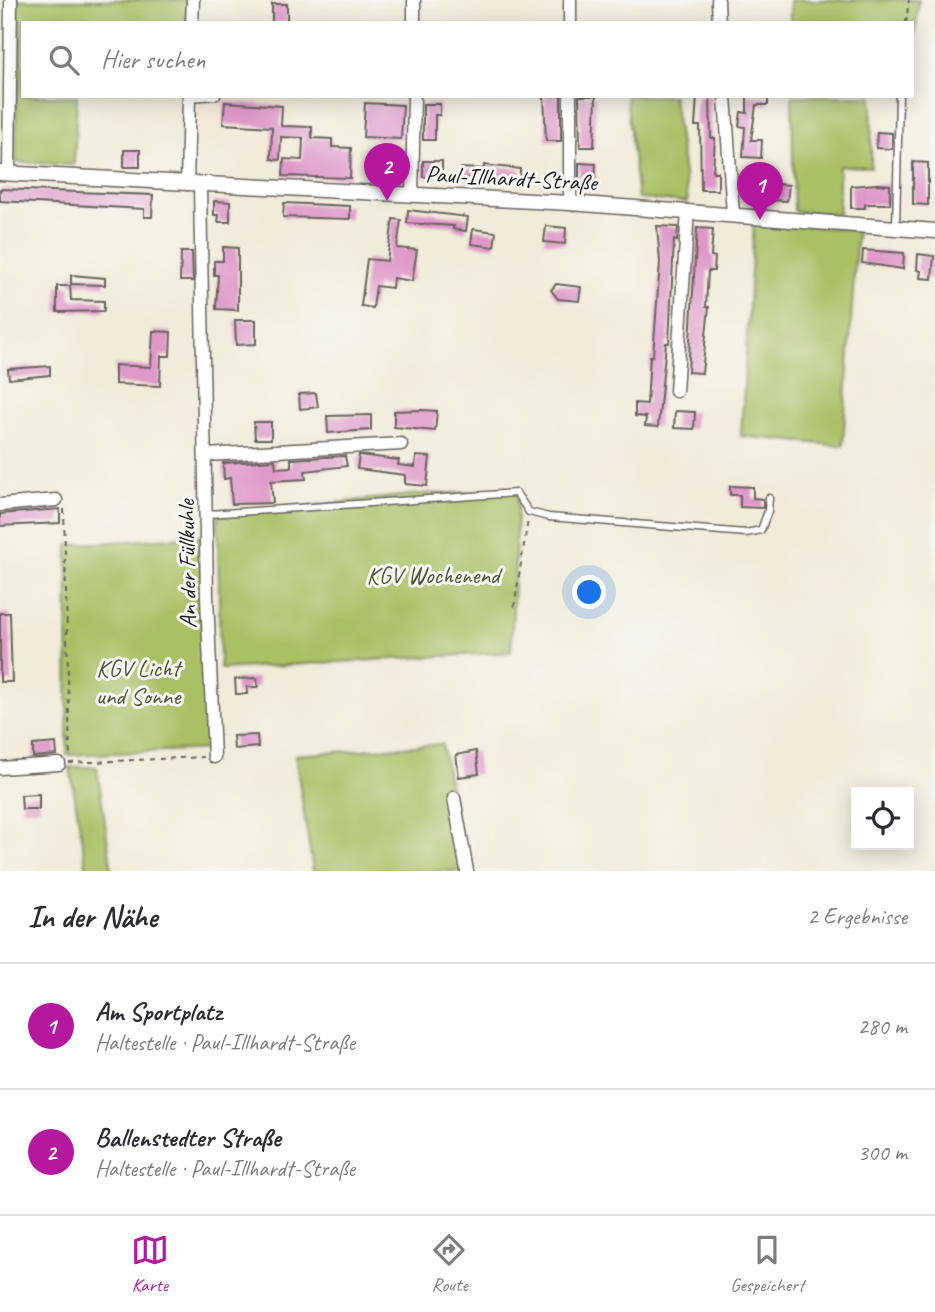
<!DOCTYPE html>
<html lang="de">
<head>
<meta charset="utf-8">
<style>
  :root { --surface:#fff; --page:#f2f2f3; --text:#2b2b33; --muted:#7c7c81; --line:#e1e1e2; --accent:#b5179e }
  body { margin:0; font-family:Caveat,sans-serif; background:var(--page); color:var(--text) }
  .controls { position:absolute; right:21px; bottom:21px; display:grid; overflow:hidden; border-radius:0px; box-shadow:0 4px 18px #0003 }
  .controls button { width:63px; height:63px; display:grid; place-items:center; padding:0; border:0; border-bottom:2px solid var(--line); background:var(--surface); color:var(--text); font:35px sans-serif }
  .you { position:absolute; left:590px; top:593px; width:24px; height:24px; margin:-18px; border:5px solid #fff; border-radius:50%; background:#1a73e8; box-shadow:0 0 0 10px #1a73e833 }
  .badge { display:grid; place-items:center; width:46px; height:46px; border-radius:50%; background:var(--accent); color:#fff; font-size:23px; font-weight:700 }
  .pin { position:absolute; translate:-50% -58px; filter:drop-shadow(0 2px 4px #0008) }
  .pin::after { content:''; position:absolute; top:37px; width:24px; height:21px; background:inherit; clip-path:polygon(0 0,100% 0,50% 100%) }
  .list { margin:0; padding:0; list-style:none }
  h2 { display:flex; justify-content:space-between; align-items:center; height:91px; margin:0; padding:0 28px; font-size:30px }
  h2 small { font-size:23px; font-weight:400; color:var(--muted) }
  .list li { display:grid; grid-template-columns:46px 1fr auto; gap:21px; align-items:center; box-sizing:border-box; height:126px; padding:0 28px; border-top:2px solid var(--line) }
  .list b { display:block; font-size:26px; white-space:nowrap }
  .list p { margin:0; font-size:23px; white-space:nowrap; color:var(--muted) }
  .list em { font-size:23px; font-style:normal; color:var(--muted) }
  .icon { flex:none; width:38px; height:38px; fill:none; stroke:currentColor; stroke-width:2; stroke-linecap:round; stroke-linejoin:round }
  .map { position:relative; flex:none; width:935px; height:871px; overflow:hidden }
  .search { position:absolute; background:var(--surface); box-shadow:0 4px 18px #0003; left:21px; right:21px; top:21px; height:77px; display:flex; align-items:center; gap:18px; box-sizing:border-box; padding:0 24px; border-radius:0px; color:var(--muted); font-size:26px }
  .sheet { height:343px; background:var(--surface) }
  nav { display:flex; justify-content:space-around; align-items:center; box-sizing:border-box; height:98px; border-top:2px solid var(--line); background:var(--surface); font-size:19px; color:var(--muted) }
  nav a { display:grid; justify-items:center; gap:4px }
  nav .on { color:var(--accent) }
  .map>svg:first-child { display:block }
</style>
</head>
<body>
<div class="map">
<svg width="935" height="871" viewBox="0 0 935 871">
  <rect width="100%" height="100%" fill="#f6f6f2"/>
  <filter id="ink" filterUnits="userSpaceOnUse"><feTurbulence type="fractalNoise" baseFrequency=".0143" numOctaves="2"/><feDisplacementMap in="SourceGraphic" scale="14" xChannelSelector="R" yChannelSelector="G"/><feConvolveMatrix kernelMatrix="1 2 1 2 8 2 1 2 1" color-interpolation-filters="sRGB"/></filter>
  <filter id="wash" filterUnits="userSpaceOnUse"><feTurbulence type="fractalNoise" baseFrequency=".00686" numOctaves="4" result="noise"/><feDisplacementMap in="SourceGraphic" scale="28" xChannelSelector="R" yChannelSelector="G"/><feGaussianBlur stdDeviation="1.57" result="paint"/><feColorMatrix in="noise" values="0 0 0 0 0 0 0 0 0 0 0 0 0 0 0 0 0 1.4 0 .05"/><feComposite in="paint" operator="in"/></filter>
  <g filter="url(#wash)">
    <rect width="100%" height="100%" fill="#f1ebd9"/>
    <path fill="#aac065" stroke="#636e40" stroke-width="2" d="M17,0h170v23h-164v73h54l-3,69 -58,-3z
      M790,0h129l-7,63v-40h-122z
      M626,96h47l15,106 -50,-3z
      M792,96h80l-1,71 -32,-1v48l-45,-3z
      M754,221l103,9 -14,216 -102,-10z
      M518,492l-7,160 -291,17 -2,-154 212,-22z
      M202,536l10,213 -145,6 1,-210z
      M442,744l23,127h-152l-18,-116z
      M70,767h27l15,104h-25z"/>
    <g id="blocks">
      <path fill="#df98c9" d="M272,4h15v19h-15z
        M544,96h17v45h-15z
        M579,96h17l-2,51h-14z
        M697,96h13l1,42h4l-2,34h5v18h-17l-1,-64h-5z
        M747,96h21v9h-12l-5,35h11l-1,18 -18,-1 2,-30 -6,-1 2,-14 6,1z
        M225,102l57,4 -1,20 31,1v11l20,1v8l19,1 -1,30 -67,-2 1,-17 18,1 1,-22 -22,-1 -1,23 -9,-1 1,-32 -49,-3z
        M365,103l38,2 -2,34 -38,-2z
        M423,104h17v11h-5v25h-12z
        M877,132l15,1v16l-16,-1z
        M124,150h16v17h-16z
        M367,159l36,3v13l-37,-2z
        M423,161h19v11h-6l1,5h-14z
        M913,162l15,1v42l-15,-1z
        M579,163l17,1 -1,21 -16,-1z
        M484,165l36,4v12l-59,-3v-10l23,1z
        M775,184l14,1 -2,16 -20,-1 1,-14 7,1z
        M877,184l13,1v19h-25v4h-14v-22z
        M0,189l153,6 -1,22h-8v-8l-144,-8z
        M214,201l16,1v20h-12l1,-7h-5z
        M284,203l66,3v13l-67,-2z
        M408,210l60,7 -2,14 -13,-2 1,-3 -47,-3z
        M393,219l8,1 -4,28 20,2 -5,31 -19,-3 -1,10 -16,-2 -3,22 -12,-2 6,-47 20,2z
        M546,226l20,2 -1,16 -21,-2z
        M657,226l21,1 -1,14 -3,-1 -5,103h-3l-8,84 -13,-1 1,-9 -11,-1v-13l12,1 3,-48h3l7,-94z
        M697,228l16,1 -2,27 4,1 -1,14h-6l-2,36h3l-7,66 -14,-1z
        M473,229l23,3 -2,15 -23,-3z
        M223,247l15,1v62l-22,-1 2,-34h-4v-14h9z
        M863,250l41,3 -1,16 -41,-6z
        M181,252h11l1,29h-13z
        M918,254l16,2 -2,23 -12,-1 1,-7 -4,-1z
        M71,275l34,3v7l-34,-1z
        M556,284l25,3 -2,14 -21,-2 -7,-9z
        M57,286h13l1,14 33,1v10l-47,1z
        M235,320h21v24l-20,1z
        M153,331l18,1 -1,24h-9l-1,30 -45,-2v-19l36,2z
        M50,366v9l-41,4 -1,-10z
        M316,393l2,14 -18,2 -1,-15z
        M422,410l15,1 -2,20 -41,-4v-16z
        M675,411l20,1 -1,17 -20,-1z
        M371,415v15l-43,3 -1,-17z
        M254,422h17v17h-16z
        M359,455l40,5 -1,5 17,2 1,-11 14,1 -3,29 -22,-2v-9l-48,-6z
        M345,456l2,10 -42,5 1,8 -35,2 2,22 -41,1 -2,-26 -6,1 -1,-16 52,-3 1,8 15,-1v-8z
        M730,486l23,1v11l10,1v9l-23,-1v-12h-10z
        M60,509v14l-60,3v-12z
        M0,613h10l2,69h-12z
        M257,678l1,9h-11v7h-11l-1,-15z
        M257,735l1,12 -24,2 -1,-13z
        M56,743l1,12 -24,2v-12z
        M476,751l3,23 -20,3 -3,-22z
        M39,794v15h-17l-1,-14z"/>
    </g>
  </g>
  <g filter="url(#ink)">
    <use href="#blocks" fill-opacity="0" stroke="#67645e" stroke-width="2"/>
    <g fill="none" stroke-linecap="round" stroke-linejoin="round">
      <defs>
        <path id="service" d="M189,98l28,-2
          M896,227l3,-131
          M208,514l308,-21 13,19 20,5 197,16 15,-3 7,-19 1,-13"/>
        <path id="minor" d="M718,0l1,23
          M192,23l1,-23
          M414,23v-23
          M570,23v-23
          M725,96l8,118
          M9,173l2,-173
          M187,184l2,-88
          M200,185l7,412 7,160
          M412,195l2,-99
          M570,203v-107
          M676,391l12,-180
          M205,455l196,-11
          M0,505l56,-5
          M0,768l59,-4
          M454,798l13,73"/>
        <path id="tertiary" d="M0,173l570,30 365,28"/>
      </defs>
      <use href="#service" stroke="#67645e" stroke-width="9"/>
      <use href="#minor" stroke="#67645e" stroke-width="15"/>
      <use href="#tertiary" stroke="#67645e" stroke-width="17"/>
      <path stroke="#67645e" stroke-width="2" stroke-dasharray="5 5" stroke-linecap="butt" d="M906,23l3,-23
        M64,509l6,249
        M514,607l14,-87
        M69,763l134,-6"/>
      <use href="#service" stroke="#fff" stroke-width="6"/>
      <use href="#minor" stroke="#fff" stroke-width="12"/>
      <use href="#tertiary" stroke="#fff" stroke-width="14"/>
    </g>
  </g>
  <g text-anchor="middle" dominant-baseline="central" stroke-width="6" stroke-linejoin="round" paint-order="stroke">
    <g font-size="24" fill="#1c1c1c" stroke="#f6f6f2">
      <text transform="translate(511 178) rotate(3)">Paul-Illhardt-Straße</text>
      <text transform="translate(187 564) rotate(-91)">An der Füllkuhle</text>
    </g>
    <g font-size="24" fill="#4e5536" stroke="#f6f6f2">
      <text x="433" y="575">KGV Wochenend</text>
      <text x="138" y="668">KGV Licht<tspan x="138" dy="28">und Sonne</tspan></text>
    </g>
  </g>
</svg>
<div class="controls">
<button><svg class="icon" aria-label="locate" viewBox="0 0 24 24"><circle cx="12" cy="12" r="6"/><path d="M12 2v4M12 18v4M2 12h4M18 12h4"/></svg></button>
</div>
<div class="you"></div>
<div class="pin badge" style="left:760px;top:220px">1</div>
<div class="pin badge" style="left:387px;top:201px">2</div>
<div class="search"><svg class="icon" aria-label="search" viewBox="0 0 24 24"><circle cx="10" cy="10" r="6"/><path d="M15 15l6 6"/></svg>Hier suchen</div>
</div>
<section class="sheet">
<h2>In der Nähe<small>2 Ergebnisse</small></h2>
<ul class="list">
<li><span class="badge">1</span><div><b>Am Sportplatz</b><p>Haltestelle · Paul-Illhardt-Straße</p></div><em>280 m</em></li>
<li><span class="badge">2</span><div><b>Ballenstedter Straße</b><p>Haltestelle · Paul-Illhardt-Straße</p></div><em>300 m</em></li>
</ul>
</section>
<nav>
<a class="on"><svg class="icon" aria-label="map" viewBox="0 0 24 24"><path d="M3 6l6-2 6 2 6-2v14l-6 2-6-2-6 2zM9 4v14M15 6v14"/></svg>Karte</a>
<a><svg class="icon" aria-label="directions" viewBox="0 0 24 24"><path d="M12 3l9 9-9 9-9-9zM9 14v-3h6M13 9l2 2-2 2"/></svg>Route</a>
<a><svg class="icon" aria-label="saved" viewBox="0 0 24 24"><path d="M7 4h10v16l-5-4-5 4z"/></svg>Gespeichert</a>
</nav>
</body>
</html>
